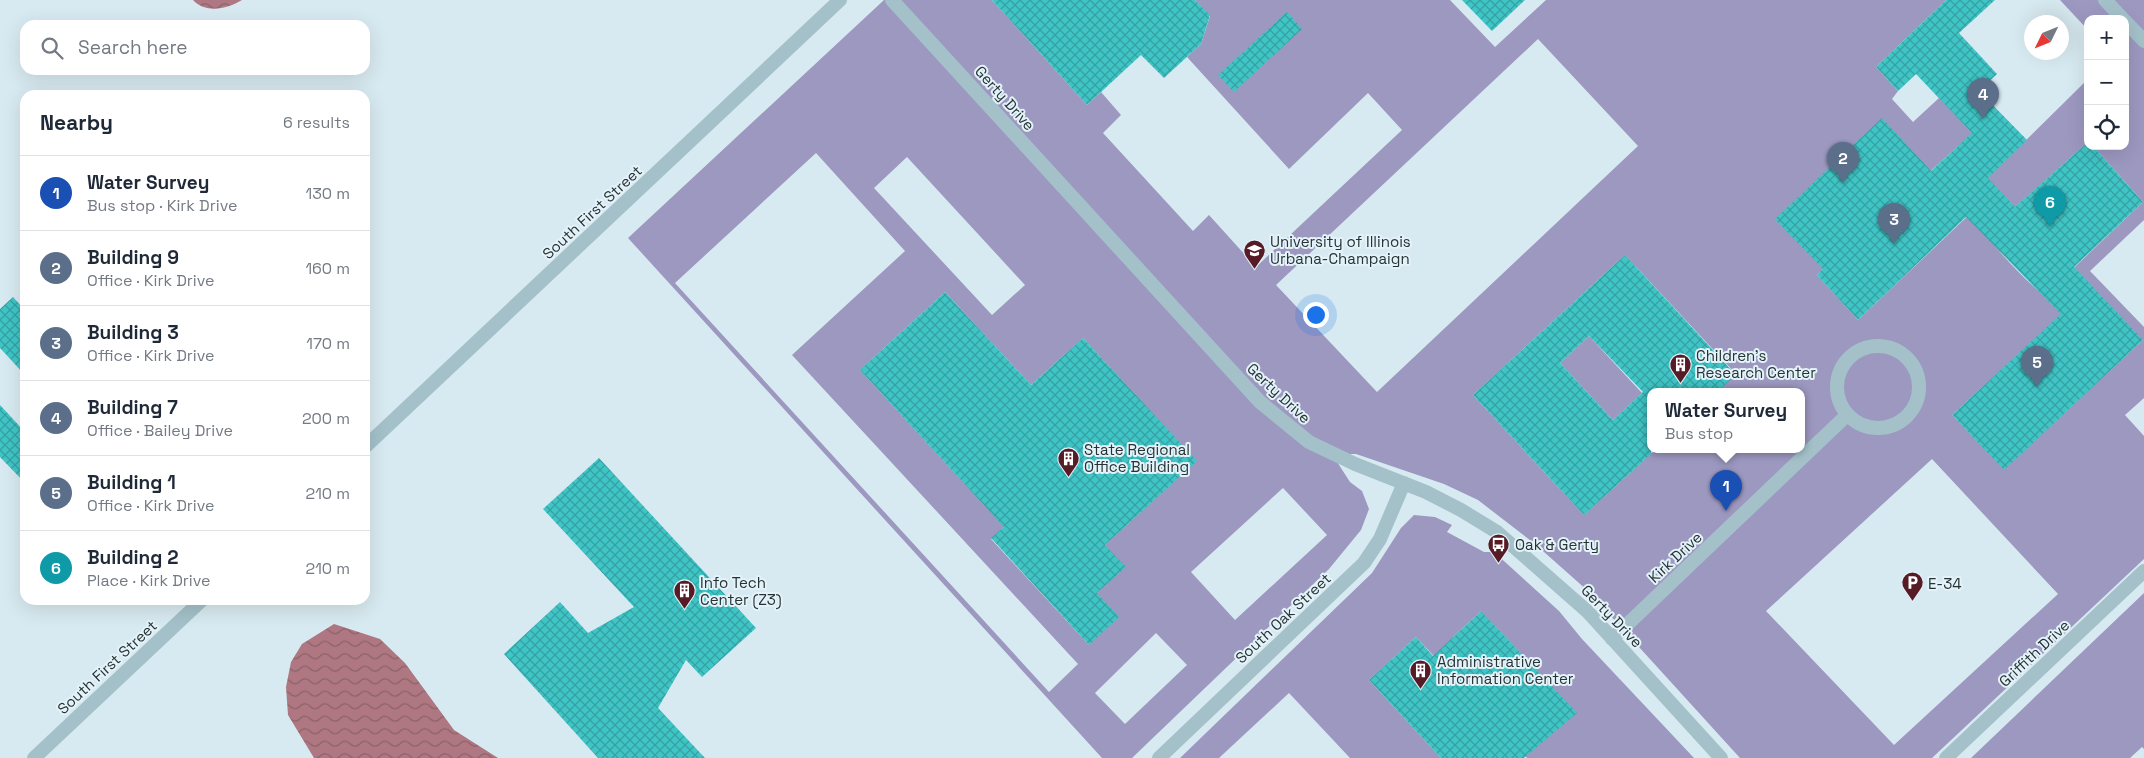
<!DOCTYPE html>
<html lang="en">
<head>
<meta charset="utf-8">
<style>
  :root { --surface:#fff; --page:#f2f2f3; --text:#1f2937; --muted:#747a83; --line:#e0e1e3; --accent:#561b25 }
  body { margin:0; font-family:"Space Grotesk",sans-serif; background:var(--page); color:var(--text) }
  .controls { position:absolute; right:15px; top:15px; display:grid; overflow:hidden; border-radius:10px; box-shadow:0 5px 20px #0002 }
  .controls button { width:45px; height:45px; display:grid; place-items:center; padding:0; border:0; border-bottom:1px solid var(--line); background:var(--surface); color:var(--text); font:25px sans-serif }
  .compass { position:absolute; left:2024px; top:15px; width:45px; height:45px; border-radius:50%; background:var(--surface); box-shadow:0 5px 20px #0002; rotate:227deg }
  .you { position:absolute; left:1315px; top:314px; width:18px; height:18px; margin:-12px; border:4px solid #fff; border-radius:50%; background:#1a73e8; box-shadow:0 0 0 8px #1a73e833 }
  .badge { display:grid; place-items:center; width:32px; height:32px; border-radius:50%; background:var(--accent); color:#fff; font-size:16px; font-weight:700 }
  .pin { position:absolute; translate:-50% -41px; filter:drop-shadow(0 1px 2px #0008) }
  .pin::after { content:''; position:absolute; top:26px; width:18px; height:15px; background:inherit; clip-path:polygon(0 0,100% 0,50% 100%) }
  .popup { position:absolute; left:1647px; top:388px; width:158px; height:65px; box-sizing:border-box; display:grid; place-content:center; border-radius:10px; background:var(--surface); filter:drop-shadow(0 1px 4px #0005); font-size:16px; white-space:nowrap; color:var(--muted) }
  .popup b { font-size:19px; color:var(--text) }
  .popup::after { content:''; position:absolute; left:50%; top:100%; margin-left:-10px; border:10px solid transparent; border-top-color:var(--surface) }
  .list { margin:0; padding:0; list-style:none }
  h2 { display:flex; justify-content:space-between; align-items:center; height:65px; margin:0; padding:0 20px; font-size:21px }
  h2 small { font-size:16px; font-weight:400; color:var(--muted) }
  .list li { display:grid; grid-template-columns:32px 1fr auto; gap:15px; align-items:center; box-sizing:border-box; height:75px; padding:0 20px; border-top:1px solid var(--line) }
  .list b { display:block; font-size:19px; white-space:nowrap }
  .list p { margin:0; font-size:16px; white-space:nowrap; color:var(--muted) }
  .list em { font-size:16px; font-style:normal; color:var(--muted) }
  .icon { flex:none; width:28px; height:28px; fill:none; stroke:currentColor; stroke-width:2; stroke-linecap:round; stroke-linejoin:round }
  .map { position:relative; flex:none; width:2144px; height:758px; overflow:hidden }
  .search { position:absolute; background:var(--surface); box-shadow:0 5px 20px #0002; left:20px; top:20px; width:350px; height:55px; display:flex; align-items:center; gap:12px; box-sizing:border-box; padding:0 18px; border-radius:15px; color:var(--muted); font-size:19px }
  .panel { position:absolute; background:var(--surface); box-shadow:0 5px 20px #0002; left:20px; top:90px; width:350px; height:515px; border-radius:15px }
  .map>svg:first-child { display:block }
</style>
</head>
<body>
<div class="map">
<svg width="2144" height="758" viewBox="0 0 2144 758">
  <defs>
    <pattern id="water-waves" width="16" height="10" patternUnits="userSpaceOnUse" patternTransform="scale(1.25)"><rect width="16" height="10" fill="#ae7781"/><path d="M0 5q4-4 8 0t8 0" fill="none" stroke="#8d626a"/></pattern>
    <pattern id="building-cross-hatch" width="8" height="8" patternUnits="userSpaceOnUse" patternTransform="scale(1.25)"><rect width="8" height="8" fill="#40c5c7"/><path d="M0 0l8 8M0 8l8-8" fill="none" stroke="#35a1a2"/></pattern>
  </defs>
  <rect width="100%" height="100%" fill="#d8eaf1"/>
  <path fill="#9c98c0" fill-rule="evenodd" d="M884,0h108l95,105 14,-13 20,23 -18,18 90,98 16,-16 47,52 146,-137 -34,-37 -79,76 -102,-112 14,-13 9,-28 -15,-16h255l45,47 51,-47h400l-70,67 22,24 -6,8 21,23 26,-24 63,66 86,-85v63l-85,76 -5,-29 -40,-43 -141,129 41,45 113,-107c24,38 57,71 93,99l-112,103 52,54 139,-129 -83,-59 83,-79 -50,-56h32v-127h-37v11l-28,-30h84v220l-54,51 54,56v71l-19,17 19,21v123l-212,199h-192l-152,-167 -53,-47 -57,-44 -34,-16 -88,-30h-24l18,28 12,9 7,18 -8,21 -32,39 -197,189h-30l-474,-520zM1538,39l100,107 -261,246 -101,-107zM816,153l89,98 -113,104 286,309 -29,28 -374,-409zM907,157l118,128 -33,30 -118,-127zM1625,255l111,119 -19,18h84v58h-146l-71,65 -111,-120zM945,292l86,93 52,-47 113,123 -91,84 20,22 -28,26 -8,52 -98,-106 28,-26 -33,-6 -126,-137zM1932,459l126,135 -164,151 -128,-134zM1283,488l44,47 -92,85 -44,-48zM1156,633l31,32 -62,59 -30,-31z
    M1589,336l53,57 -29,27 -53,-57z
    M1414,515l21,2 17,8 -5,7 37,20h10l65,59 23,28 112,119h-167l-33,-36 82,-9 -95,-102 -28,26 20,61 -57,-61 -47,43 72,78h-91l-61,-65 -70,65h-39l192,-185 29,-45z
    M2144,593v156l-2,-2 -12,11h-159z"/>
  <path fill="url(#water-waves)" d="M193,0h49c-15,9 -36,14 -49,0z
    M334,624l46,15 25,24 49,67 44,28h-184l-26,-43 -2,-28 5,-25 11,-18z"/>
  <path fill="url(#building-cross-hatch)" fill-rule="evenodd" d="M992,0h203l15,15 -9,29 -37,34 -23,-23 -54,50z
    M1462,0h63l-33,31z
    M1946,0h49l-36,33 38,41 -18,17 48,49 -39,38 27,29 73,-65v4h5l50,56 -69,65 69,73 -139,130 -52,-55 109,-101 -95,-97 -108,103 -41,-45 6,-6 -48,-50 107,-101 49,53 41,-38 -56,-59 -18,17 -22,-24z
    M1287,12l15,17 -68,63 -16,-17z
    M1625,255l111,120 -19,17h-66v62l-67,61 -111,-120zM1589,336l54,56 -30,28 -53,-57z
    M945,292l86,93 52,-47 114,123 -92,84 21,22 -29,26 22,24 -30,28 -98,-107 13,-11 -144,-157z
    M13,297l12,13v65l-25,-27v-39z
    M0,405l25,27v51l-25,-26z
    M599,458l157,170 -54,49 -16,-17 -28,48 47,50h-107l-94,-104 56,-52 28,31 46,-26 -91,-98z
    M1481,611l96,102 -53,45h-83l-72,-78 47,-43 17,19z"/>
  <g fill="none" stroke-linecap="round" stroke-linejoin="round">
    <path stroke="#a4c1c9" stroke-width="14" d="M892,0l368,402 49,40 46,22 71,28 35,18 36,22 91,80 133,146
      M2105,0l18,19
      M2125,21l19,20
      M1837 387a41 41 0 1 1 82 0a41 41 0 1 1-82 0Z
      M1612,639l235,-224
      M1159,758l205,-195 16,-24 24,-56
      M1946,758l198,-187"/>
    <path stroke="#a4c1c9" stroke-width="14" d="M365,447l475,-447
      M34,758l168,-158"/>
  </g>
  <defs>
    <symbol id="university-pin" viewBox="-11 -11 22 30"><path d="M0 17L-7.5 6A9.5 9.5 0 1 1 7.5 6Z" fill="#561b25" stroke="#e4f2f9"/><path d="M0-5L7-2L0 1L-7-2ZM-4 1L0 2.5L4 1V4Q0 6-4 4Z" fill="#fff"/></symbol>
    <symbol id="building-pin" viewBox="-11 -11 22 30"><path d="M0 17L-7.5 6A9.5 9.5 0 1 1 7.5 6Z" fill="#561b25" stroke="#e4f2f9"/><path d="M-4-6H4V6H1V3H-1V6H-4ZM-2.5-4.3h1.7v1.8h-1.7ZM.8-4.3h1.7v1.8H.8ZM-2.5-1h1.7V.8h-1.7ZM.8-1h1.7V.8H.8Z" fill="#fff"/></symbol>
    <symbol id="bus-pin" viewBox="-11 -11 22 30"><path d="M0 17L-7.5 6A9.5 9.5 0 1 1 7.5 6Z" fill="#561b25" stroke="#e4f2f9"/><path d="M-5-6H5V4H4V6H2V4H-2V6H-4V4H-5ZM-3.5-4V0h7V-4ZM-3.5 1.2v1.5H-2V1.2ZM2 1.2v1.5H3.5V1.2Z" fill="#fff"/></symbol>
    <symbol id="parking-pin" viewBox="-11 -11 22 30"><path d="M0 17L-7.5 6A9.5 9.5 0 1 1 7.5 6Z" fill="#561b25" stroke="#e4f2f9"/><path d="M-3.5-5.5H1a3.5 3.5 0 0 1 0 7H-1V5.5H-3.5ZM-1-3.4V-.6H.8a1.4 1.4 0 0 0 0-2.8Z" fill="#fff"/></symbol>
  </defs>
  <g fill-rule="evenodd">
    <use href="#university-pin" x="1242" y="238" width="25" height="34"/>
    <use href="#building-pin" x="1668" y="352" width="25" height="34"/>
    <use href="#building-pin" x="1056" y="446" width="25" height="34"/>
    <use href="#bus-pin" x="1486" y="532" width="25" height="34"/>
    <use href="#parking-pin" x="1900" y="570" width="25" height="34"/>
    <use href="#building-pin" x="672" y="578" width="25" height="34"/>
    <use href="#building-pin" x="1408" y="658" width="25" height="34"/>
  </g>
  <g text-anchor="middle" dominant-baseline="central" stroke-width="4" stroke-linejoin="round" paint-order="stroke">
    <g font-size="15" fill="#263334" stroke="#e4f2f9">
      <text transform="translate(1005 98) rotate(48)">Gerty Drive</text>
      <text transform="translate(592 212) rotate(-43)">South First Street</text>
      <text transform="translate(1279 393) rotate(43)">Gerty Drive</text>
      <text transform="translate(1675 557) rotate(-43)">Kirk Drive</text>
      <text transform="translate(1612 616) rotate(46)">Gerty Drive</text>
      <text transform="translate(1283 618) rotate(-43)">South Oak Street</text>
      <text transform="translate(2034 653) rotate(-43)">Griffith Drive</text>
      <text transform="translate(107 667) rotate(-43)">South First Street</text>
    </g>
    <g font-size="15" fill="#263334" stroke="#e4f2f9" text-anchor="start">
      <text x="1270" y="241">University of Illinois<tspan x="1270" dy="17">Urbana-Champaign</tspan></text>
      <text x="1696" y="355">Children's<tspan x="1696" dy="17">Research Center</tspan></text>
      <text x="1084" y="449">State Regional<tspan x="1084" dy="17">Office Building</tspan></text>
      <text x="1515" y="544">Oak &amp; Gerty</text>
      <text x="700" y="582">Info Tech<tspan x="700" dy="17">Center (Z3)</tspan></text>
      <text x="1928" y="583">E-34</text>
      <text x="1437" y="661">Administrative<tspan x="1437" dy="17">Information Center</tspan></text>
    </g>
  </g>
</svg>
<div class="controls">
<button>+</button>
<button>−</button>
<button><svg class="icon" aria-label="locate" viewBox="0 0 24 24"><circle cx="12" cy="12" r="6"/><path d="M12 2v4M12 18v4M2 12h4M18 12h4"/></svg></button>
</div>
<svg class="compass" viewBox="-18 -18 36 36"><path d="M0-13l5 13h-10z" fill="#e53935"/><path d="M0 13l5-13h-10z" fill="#747a83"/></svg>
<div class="you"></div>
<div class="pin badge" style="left:1726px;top:511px;background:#1a4fb4">1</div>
<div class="popup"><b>Water Survey</b>Bus stop</div>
<div class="pin badge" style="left:1843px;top:183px;background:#5c6f8a">2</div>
<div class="pin badge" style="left:1894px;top:244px;background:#5c6f8a">3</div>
<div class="pin badge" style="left:1983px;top:119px;background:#5c6f8a">4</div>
<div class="pin badge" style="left:2037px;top:387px;background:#5c6f8a">5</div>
<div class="pin badge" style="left:2050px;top:227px;background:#0f9aa8">6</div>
<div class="search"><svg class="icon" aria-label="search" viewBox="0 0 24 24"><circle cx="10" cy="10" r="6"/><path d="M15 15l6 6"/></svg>Search here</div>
<section class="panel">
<h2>Nearby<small>6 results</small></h2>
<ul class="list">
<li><span class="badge" style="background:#1a4fb4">1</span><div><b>Water Survey</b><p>Bus stop · Kirk Drive</p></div><em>130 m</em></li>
<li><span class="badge" style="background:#5c6f8a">2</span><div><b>Building 9</b><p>Office · Kirk Drive</p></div><em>160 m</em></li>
<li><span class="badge" style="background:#5c6f8a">3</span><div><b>Building 3</b><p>Office · Kirk Drive</p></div><em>170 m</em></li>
<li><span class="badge" style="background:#5c6f8a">4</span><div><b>Building 7</b><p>Office · Bailey Drive</p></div><em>200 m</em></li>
<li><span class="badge" style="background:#5c6f8a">5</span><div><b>Building 1</b><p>Office · Kirk Drive</p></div><em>210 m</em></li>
<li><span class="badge" style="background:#0f9aa8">6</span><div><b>Building 2</b><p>Place · Kirk Drive</p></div><em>210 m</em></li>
</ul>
</section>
</div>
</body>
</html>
